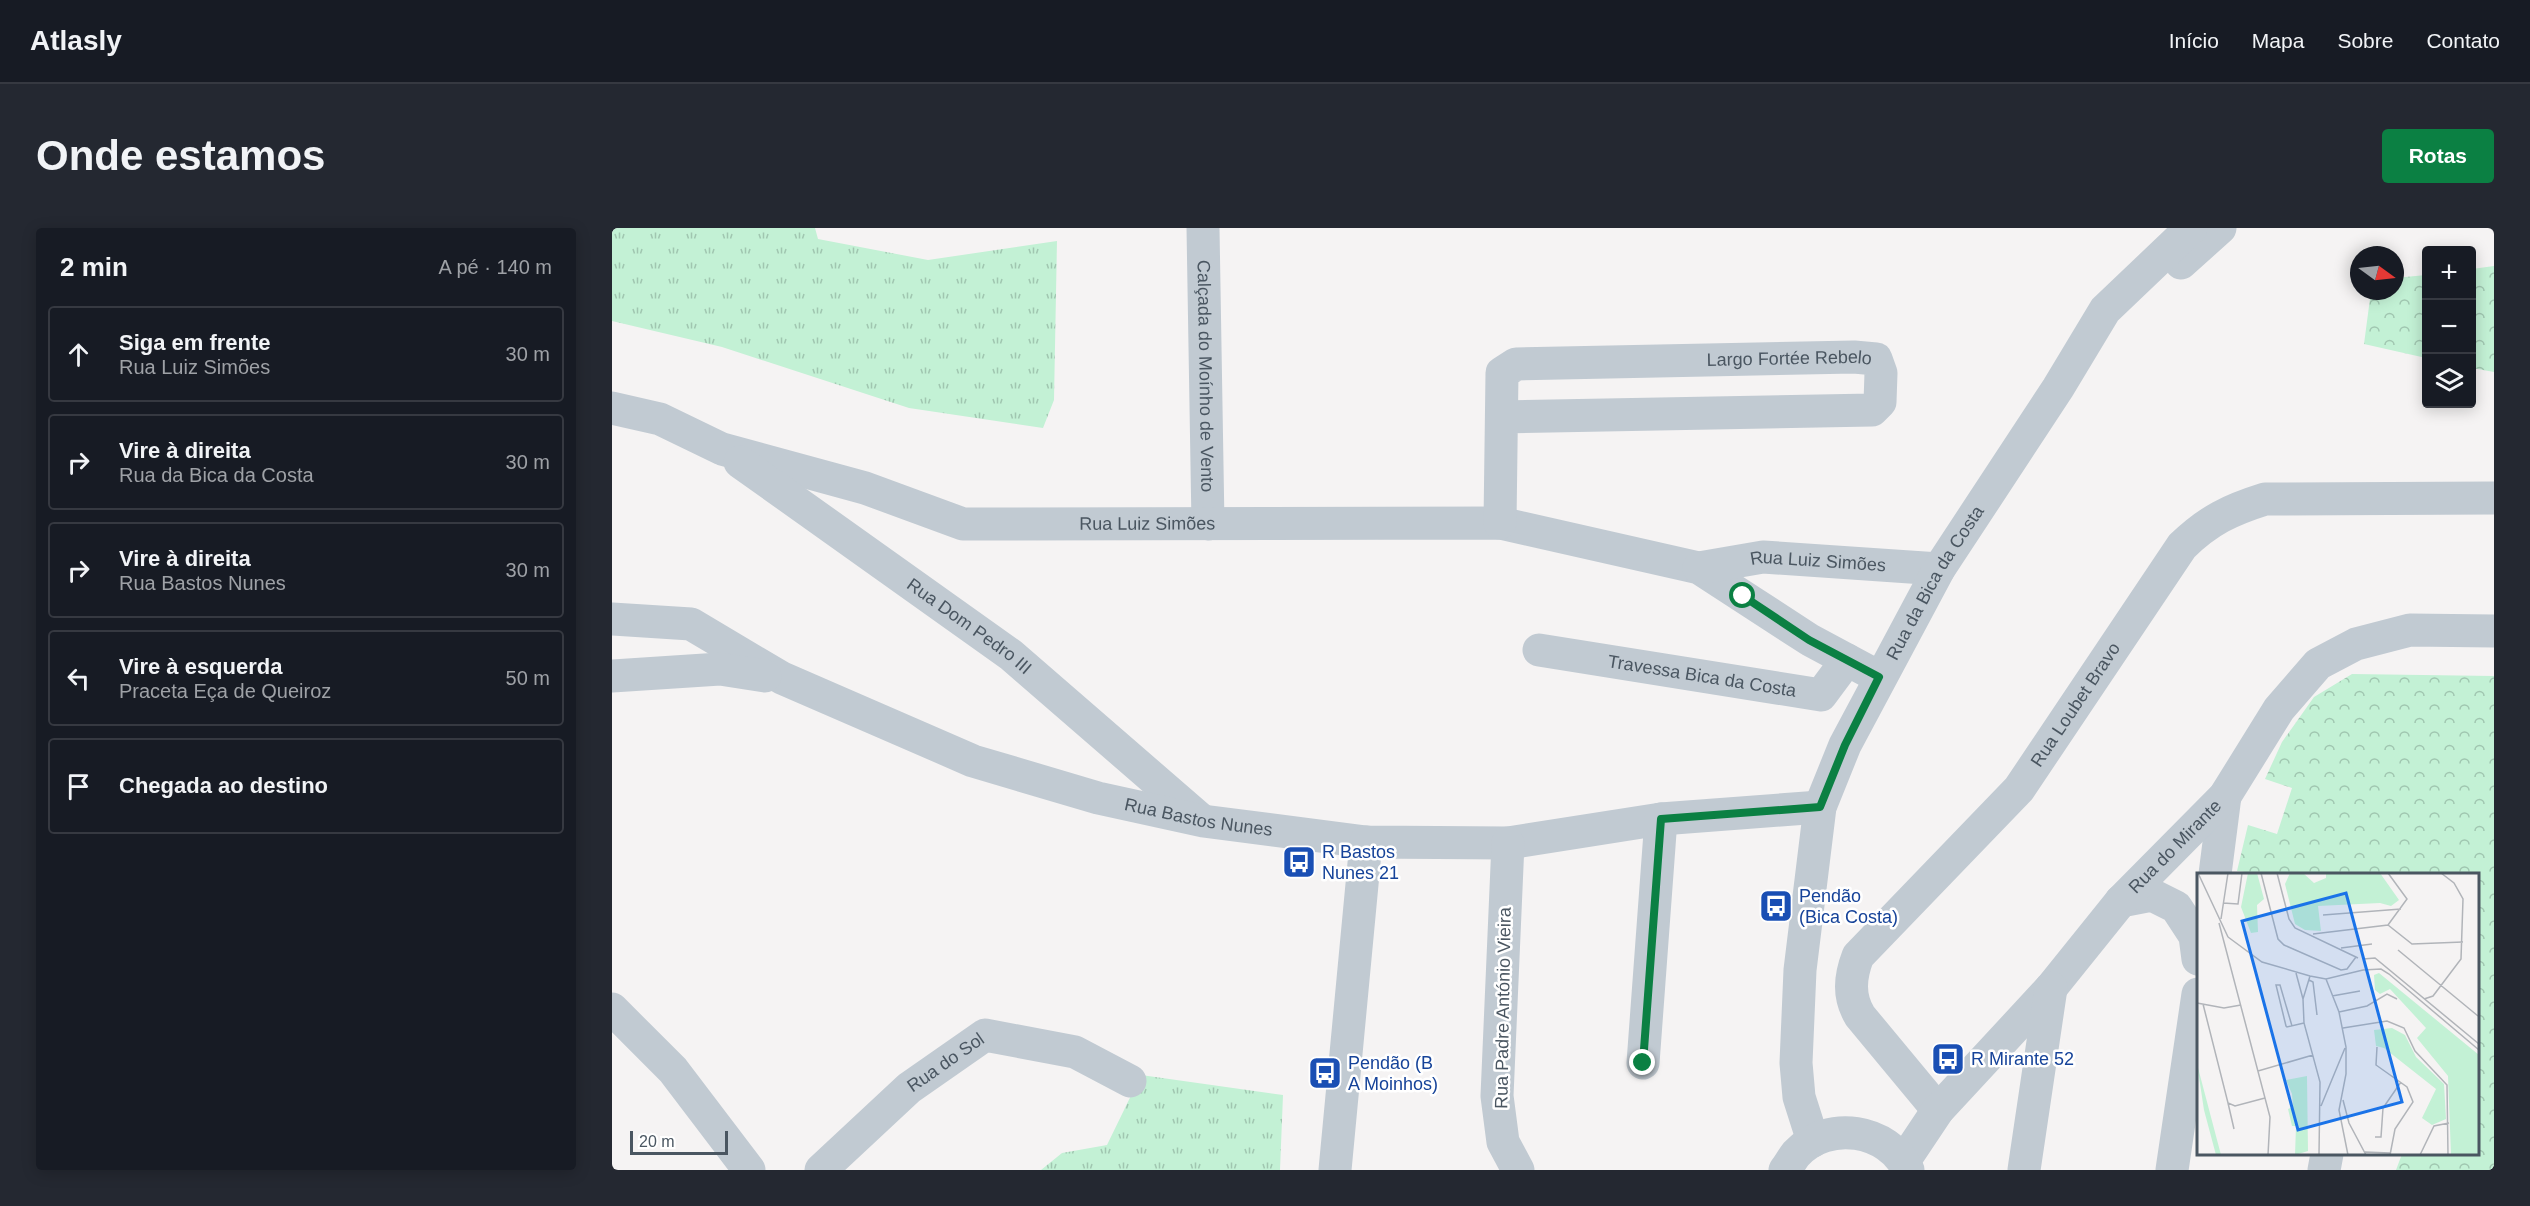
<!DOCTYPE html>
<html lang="pt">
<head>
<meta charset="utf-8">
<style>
  :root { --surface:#171b24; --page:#242831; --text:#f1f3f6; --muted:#9ea1a6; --line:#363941; --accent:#0b8043 }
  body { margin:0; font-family:Helvetica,sans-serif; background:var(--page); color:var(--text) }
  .controls { position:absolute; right:18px; top:18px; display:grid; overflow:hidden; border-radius:6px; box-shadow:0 3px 15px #0003 }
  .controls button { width:54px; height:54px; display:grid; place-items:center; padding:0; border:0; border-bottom:2px solid var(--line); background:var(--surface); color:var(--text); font:30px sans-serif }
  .compass { position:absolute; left:1738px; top:18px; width:54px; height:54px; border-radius:50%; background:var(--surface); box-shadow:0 3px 15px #0003; rotate:105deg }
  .scale { position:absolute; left:18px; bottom:15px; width:98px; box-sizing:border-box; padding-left:6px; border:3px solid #4a5661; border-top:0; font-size:16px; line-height:21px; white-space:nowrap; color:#4a5661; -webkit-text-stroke:4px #fff; paint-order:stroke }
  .stop { position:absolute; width:18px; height:18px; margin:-14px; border:4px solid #0b8043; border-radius:50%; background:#fff }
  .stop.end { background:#0b8043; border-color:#fff; box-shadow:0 2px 6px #0008 }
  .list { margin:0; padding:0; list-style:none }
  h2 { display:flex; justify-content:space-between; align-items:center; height:78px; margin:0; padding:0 24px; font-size:26px }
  h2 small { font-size:20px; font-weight:400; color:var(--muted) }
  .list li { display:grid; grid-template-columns:39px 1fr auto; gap:18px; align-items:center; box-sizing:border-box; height:96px; margin:0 12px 12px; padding:0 12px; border:2px solid var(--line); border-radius:6px }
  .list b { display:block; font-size:22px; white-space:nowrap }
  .list p { margin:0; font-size:20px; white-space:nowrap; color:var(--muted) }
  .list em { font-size:20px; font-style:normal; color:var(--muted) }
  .icon { flex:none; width:33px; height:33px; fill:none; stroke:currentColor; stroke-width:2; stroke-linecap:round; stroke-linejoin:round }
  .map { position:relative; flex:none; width:1882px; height:942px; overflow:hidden; border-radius:6px }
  header { display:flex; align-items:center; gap:36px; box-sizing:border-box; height:84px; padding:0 30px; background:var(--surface); border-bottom:2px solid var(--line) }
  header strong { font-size:28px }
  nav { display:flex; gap:33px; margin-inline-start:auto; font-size:21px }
  .intro { display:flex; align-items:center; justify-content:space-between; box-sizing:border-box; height:144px; padding:0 36px }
  h1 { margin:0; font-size:42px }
  .button { padding:15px 27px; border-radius:6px; background:var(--accent); color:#fff; font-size:21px; font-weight:700 }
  main { display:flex; gap:36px; padding:0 36px }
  aside { flex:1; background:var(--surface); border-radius:6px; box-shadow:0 3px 15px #0003 }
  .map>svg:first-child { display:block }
</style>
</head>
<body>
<header>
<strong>Atlasly</strong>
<nav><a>Início</a><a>Mapa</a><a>Sobre</a><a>Contato</a></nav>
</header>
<div class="intro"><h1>Onde estamos</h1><a class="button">Rotas</a></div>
<main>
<aside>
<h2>2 min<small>A pé · 140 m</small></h2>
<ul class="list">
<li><svg class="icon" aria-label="ahead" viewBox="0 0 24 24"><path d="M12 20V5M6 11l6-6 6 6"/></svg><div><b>Siga em frente</b><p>Rua Luiz Simões</p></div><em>30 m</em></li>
<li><svg class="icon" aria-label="right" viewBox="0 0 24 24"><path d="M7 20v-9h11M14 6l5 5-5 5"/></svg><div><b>Vire à direita</b><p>Rua da Bica da Costa</p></div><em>30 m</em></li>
<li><svg class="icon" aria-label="right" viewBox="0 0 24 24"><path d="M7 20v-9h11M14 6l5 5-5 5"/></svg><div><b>Vire à direita</b><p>Rua Bastos Nunes</p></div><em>30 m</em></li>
<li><svg class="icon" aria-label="left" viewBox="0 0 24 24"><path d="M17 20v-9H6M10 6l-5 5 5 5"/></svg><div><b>Vire à esquerda</b><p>Praceta Eça de Queiroz</p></div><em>50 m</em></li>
<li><svg class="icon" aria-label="arrive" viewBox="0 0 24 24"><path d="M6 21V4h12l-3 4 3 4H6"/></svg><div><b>Chegada ao destino</b></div></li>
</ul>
</aside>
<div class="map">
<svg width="1882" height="942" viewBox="0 0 1882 942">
  <defs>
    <pattern id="grass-tufts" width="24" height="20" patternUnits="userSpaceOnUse" patternTransform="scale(1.5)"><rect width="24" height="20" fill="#c3f1d5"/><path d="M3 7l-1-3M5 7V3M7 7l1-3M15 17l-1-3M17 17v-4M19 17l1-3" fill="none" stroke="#a0c6b0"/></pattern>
    <pattern id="forest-crowns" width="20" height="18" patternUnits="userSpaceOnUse" patternTransform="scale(1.5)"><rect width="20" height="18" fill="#c3f1d5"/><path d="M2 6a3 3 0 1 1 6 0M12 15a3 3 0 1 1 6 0" fill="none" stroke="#a0c6b0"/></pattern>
  </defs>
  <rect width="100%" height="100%" fill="#f5f3f3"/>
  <path fill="url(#grass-tufts)" d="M0,0h203l3,11 110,21 129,-19 -3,159 -11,28 -134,-20 -187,-61 -110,-26z
    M529,847l142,20 -3,75h-239l21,-17 45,-8z"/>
  <path fill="url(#forest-crowns)" d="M1882,38v106l-22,-4v-99z
    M1814,47v83l-62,-14 7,-53h24v-13z
    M1740,446l142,2v494h-98l6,-16h76v-280h-217l-24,-3 11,-46 29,9 15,-46 -27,-9 17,-37 32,-45z"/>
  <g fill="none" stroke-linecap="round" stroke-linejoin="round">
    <g stroke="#c1cad2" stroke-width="33">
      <path id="s1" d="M591,0l5,296"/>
      <path id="s2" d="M0,180l48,11 62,30 143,39 98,36 537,-1 199,45 111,72 69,37"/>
      <path id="s3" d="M128,234l271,193 188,163"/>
      <path id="s4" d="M888,295l2,-150 14,-9 338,-7 22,2 5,14 -1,29 -8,8 -370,7"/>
      <path id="s5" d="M1087,340l64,-11 176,12"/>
      <path id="s6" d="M0,391l79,5 91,54 191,83 125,37 105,23 163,21 142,1 153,-24 159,-12"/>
      <path id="s7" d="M927,422l282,45 26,-35"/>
      <path d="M0,448l108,-7 45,7"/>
      <path d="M896,615l-11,253 6,46 15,28"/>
      <path d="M1603,646l10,-78"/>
      <path d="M1509,673l31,-6 24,12 19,29 3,23"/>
      <path d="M0,781l61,61 76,100"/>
      <path d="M1031,835l18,-244"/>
      <path id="s8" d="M1326,882l-78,-94c-12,-20 -10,-39 -2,-60l161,-167 163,-243c27,-26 48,-36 83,-47l229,-1"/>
      <path id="s9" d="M1292,933l34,-51 113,-122 70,-87 104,-105 54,-87 39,-45 38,-20 54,-14 84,1"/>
      <path id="s10" d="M209,942l88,-82 76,-53 90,17 55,29"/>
      <path d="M723,942l31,-328"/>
      <path d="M1412,942l27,-182"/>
      <path d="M1560,942l26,-176"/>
      <path d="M1712,942l3,-16"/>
    </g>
    <g stroke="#c1cad2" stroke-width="33">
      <path d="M1569,35l39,-35"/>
      <path id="s11" d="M1201,913l-14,-44 -3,-34 4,-93 20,-163 25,-62 94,-176 119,-181 47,-78 86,-82"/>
      <path d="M1173,942c4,-5 7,-11 11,-16 32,-35 92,-25 112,16"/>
    </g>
  </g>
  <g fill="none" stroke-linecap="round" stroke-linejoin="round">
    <path stroke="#0b8043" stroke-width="8" d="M1031,835l18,-244 159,-12 25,-62 34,-68 -70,-37 -66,-44"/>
  </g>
  <defs>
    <symbol id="bus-square" viewBox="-11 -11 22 22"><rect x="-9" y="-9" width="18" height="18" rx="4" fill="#1a4fb4" stroke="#fff"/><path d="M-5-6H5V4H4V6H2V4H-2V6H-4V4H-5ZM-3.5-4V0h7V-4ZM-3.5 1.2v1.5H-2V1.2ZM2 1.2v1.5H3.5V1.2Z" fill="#fff"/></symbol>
  </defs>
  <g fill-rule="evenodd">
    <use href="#bus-square" x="668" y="615" width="38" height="38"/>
    <use href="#bus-square" x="1145" y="659" width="38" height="38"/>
    <use href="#bus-square" x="1317" y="812" width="38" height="38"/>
    <use href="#bus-square" x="694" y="826" width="38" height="38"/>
  </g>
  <g text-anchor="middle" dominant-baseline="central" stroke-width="5" stroke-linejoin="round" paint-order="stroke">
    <g font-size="18" fill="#4a5661" stroke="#fff">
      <text stroke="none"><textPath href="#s4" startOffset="440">Largo Fortée Rebelo</textPath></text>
      <text stroke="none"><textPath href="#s1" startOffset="148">Calçada do Moínho de Vento</textPath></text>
      <text stroke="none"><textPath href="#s2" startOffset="555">Rua Luiz Simões</textPath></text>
      <text stroke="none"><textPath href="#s5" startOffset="120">Rua Luiz Simões</textPath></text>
      <text stroke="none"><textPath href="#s11" startOffset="590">Rua da Bica da Costa</textPath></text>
      <text stroke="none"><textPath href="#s3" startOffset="282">Rua Dom Pedro III</textPath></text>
      <text stroke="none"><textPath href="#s7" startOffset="165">Travessa Bica da Costa</textPath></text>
      <text stroke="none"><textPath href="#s8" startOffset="518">Rua Loubet Bravo</textPath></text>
      <text stroke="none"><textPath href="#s6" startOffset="626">Rua Bastos Nunes</textPath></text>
      <text stroke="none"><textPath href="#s9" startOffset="416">Rua do Mirante</textPath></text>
      <text transform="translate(891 780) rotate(-89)">Rua Padre António Vieira</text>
      <text stroke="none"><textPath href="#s10" startOffset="165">Rua do Sol</textPath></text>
    </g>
    <g font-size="18" fill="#164399" stroke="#fff" text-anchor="start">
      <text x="710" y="624">R Bastos<tspan x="710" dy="21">Nunes 21</tspan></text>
      <text x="1187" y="668">Pendão<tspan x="1187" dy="21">(Bica Costa)</tspan></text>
      <text x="1359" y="831">R Mirante 52</text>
      <text x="736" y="835">Pendão (B<tspan x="736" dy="21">A Moinhos)</tspan></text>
    </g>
  </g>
  <g transform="translate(1585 645)">
    <rect width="282" height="282" fill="#f5f3f3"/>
    <path d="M195,155l13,7 11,22 28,27 2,35 -14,6 -10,-7 14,-29 -52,-41 -8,-2 -2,-16zM110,203l1,75 -13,4 1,-29h-4l-4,-17 5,-2 -1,-13 -6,-14z" fill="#c3f1d5"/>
    <path d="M51,0h9l7,26 -7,6 1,27 -7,1 -10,-26zM93,0h13l11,10 12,-5v-5h54l19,27 -8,6 -11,-3 -62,3 3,25 -16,-1 -10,-6 -10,-40z" fill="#c3f1d5"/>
    <path d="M182,100l100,82v100h-28l-3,-79 -31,-38 9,-10 -36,-39 -10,5 -5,-4 -1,-15zM0,191l24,91h-5l-12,-45z" fill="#c3f1d5"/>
    <path fill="none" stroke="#b1b4b9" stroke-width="1.5" d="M1,0l30,64M64,0l17,66 6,6 57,25 6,-1 9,-12M80,0l12,46 6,9 63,30M26,30l15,1 4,-31M126,42l78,-6M24,46l7,-46M22,50l51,194 -2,38M191,52l24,19 51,-2M116,61l75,-9 19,-26 -19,-26M31,64l34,25 48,14 16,3 37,-9M144,75l31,-4M201,77l80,66M166,86l12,-1 104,86M166,97l18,-1 8,5 90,76M99,100l7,26M113,103l-7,23 1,24 16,59 -1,73M129,106l13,33 7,35v27l-7,36 9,45M112,107l4,2 4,33M135,123l28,-5M227,126l9,-3 28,-37 2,-60 -9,-16 -13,-10M0,130l27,5 17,-3M6,131l25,99 7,3 30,-8M142,139l28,-6 20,-12 10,5M95,153l-12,-41h-4l10,41 1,1 17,-4M146,155l44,-7 17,7 11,23 32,34 1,70M180,174l-1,18 31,22 6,15 -18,27 -5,26M61,198l55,-16M146,227l6,23 17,32M31,230l6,26M124,233l24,-58M178,264h6l2,-29 18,-26M168,279l25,1M223,282l14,-29 15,-3"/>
    <path fill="#1a73e8" fill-opacity="0.15" stroke="#1a73e8" stroke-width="3" d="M149,20l56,209 -104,28 -56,-209z"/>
    <rect width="282" height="282" fill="none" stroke="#4a5661" stroke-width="3"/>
  </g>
</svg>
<div class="controls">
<button>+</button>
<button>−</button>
<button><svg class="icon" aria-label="layers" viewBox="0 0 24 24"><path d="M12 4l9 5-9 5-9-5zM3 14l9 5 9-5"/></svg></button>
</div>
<svg class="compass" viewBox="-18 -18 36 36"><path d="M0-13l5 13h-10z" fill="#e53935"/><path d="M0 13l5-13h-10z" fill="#9ea1a6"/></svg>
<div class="scale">20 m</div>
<div class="stop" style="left:1131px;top:368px"></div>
<div class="stop end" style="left:1031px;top:835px"></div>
</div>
</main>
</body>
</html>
